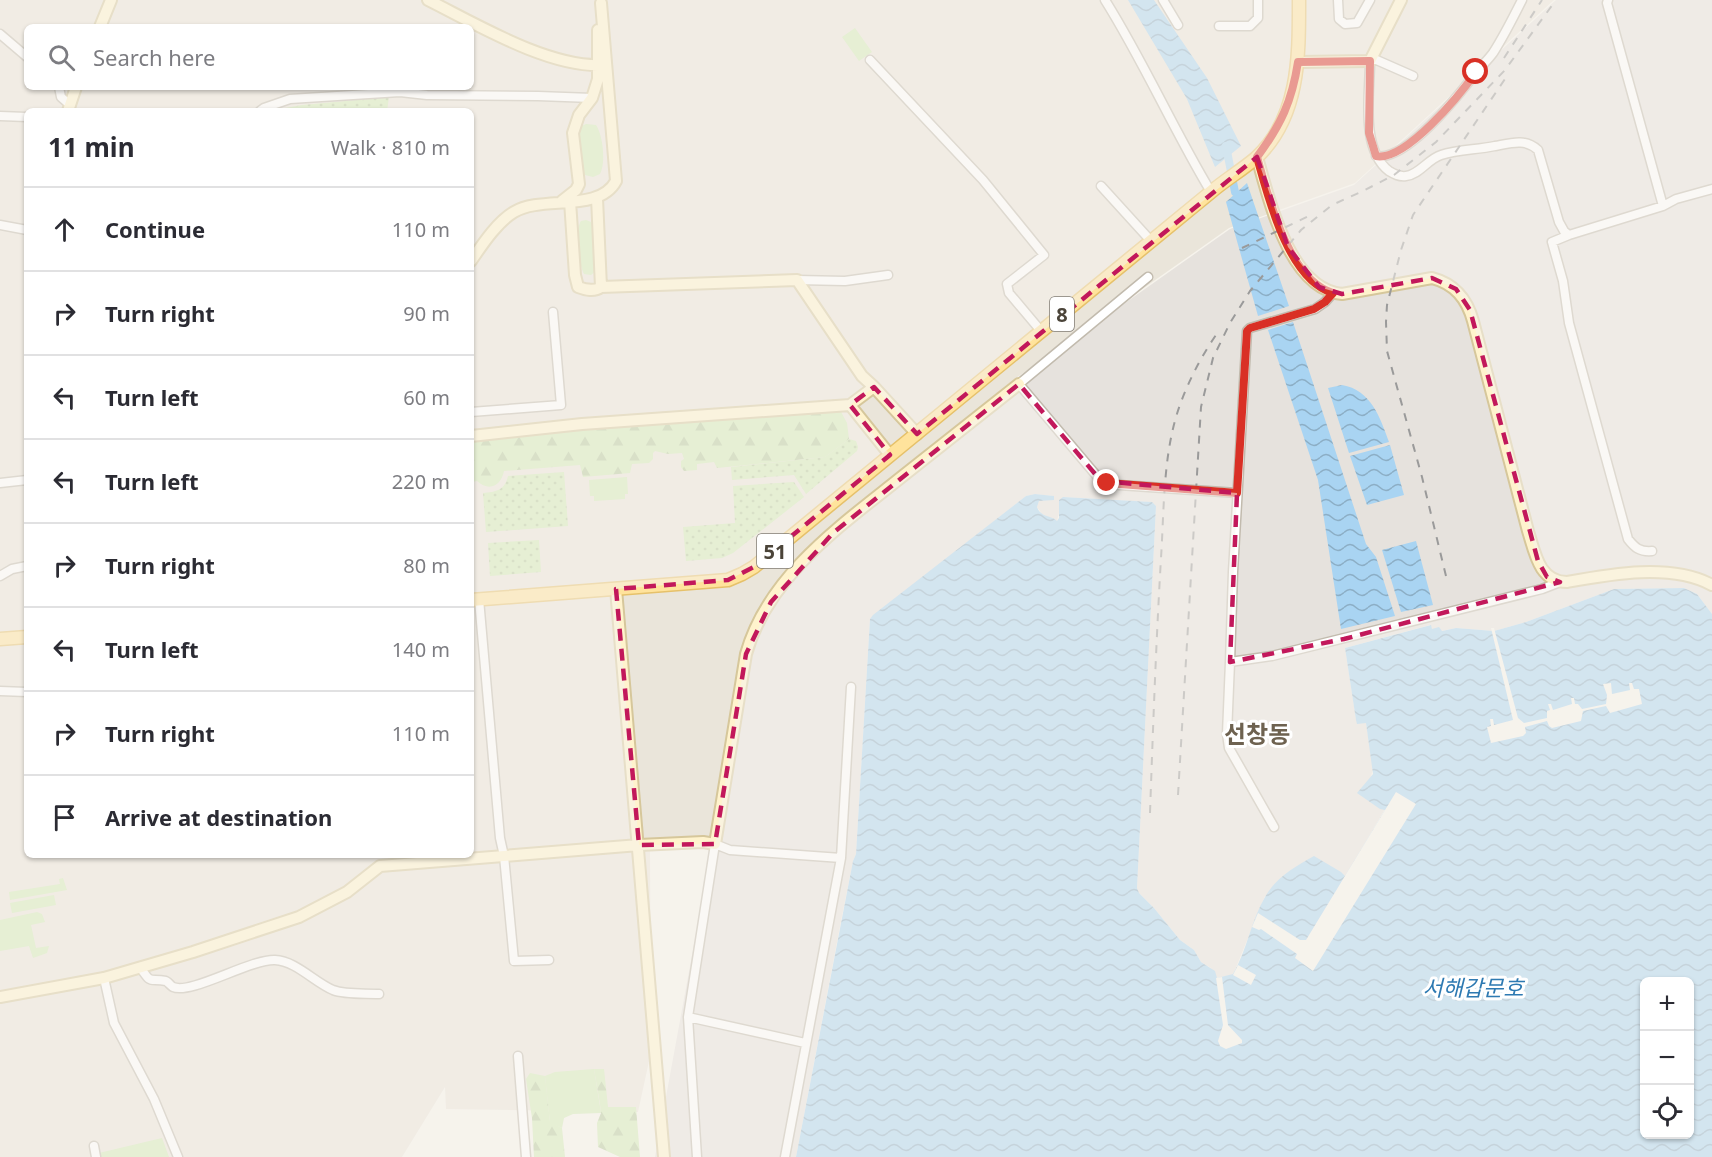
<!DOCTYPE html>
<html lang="en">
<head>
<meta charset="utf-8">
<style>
  :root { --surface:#fff; --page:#f7f7f7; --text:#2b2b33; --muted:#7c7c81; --line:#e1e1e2 }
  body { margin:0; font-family:"Noto Sans","Noto Sans KR",sans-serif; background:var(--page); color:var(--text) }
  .controls { position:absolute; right:18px; bottom:18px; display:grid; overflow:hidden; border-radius:9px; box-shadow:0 2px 4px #0004 }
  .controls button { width:54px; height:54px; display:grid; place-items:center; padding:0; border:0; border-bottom:2px solid var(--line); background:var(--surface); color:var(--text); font:30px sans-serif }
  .stop { position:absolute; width:18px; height:18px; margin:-14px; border:4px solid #d93025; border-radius:50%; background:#fff }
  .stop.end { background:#d93025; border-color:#fff; box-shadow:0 2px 6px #0008 }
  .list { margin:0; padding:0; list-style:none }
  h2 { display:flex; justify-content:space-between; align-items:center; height:78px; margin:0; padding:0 24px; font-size:26px }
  h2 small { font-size:20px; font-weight:400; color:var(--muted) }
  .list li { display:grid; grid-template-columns:39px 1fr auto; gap:18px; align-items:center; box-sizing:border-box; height:84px; padding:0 24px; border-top:2px solid var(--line) }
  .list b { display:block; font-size:22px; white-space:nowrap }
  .list em { font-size:20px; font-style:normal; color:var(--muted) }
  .icon { flex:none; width:33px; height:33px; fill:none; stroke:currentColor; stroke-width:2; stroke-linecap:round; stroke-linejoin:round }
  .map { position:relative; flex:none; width:1712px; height:1157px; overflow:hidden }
  .search { position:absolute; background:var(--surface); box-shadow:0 2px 4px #0004; left:24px; top:24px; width:450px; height:66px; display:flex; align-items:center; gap:15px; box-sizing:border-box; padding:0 21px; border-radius:9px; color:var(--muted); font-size:22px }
  .panel { position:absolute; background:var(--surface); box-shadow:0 2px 4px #0004; left:24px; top:108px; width:450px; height:750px; border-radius:9px }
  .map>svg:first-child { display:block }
</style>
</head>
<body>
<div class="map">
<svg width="1712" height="1157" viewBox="0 0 1712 1157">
  <defs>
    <pattern id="forest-firs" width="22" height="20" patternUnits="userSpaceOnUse" patternTransform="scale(1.5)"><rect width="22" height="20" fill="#d2eab5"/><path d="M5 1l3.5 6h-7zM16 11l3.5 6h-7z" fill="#b6ca9c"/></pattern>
    <pattern id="park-dots" width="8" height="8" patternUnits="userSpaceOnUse" patternTransform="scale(1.5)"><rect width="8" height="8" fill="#d2eab5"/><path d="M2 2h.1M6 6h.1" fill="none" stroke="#b6ca9c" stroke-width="1.8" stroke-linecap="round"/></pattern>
    <pattern id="water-waves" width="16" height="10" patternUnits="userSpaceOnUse" patternTransform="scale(1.5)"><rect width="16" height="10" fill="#a9d4f2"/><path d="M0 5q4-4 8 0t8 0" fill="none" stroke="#8caec5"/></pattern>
  </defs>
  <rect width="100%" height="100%" fill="#f6f3ec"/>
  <path fill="#eae5da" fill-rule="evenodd" d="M0,0h1554l-199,183 -126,45 -220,155 -217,180 -41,64 -41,220 -60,4 1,201 -13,60 -192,-3 -1,-22 -43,70h-402zM27,27h444v60h-444zM27,111h444v744h-444z"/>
  <path fill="#e6e2dd" d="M1556,0h156v614l-15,-20 -13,-6 -70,1 -88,33 -32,9 -38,-3 -15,3 -9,-2 -2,-4 -85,23 11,71 10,4 7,45 -2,9 -13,16 27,16 -40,68 -80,19 -32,79 -17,3 -5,-10 -10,-6 -7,-12 -14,-10 -26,-32 -15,-15 -2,-5 19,-382 -5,-4 -88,-5 -6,24 -15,-7 -5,-7 2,-6 14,-5 -18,-2 -9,2 -156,123 -14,235 -3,7 -11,55 -46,241h-141l97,-529 40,-60 217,-183 221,-156 124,-44z"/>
  <path fill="#d2eab5" d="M855,28l17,24 -13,9 -17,-24z
    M586,124l10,1c7,10 10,38 4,49l-7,3 -8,-2c-4,-7 -8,-36 -6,-44 1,-5 3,-5 7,-7z
    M586,220l5,2 3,5 3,43 -6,5 -7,-1c-5,-9 -9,-45 -3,-53z
    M627,477l1,17h-3v5l-31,2v-5h-4l-1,-16z
    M63,878l4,12 -57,10 -1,-8 51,-8 -1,-5z
    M54,895l2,10 -44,8 -2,-10z
    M37,912l5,2 3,8 -14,3 5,23 13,-2 -2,7 -14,5 -4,-12 -29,5v-31z
    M594,1069l7,44 -28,1 -9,4 -2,10 -12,-5 -5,-47 10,-4z
    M162,1138l7,19h-69l-1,-4z"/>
  <path fill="url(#forest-firs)" d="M839,408l8,15 2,16 -24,18 -108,11 -3,-6 -17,2v6l-13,1 -3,-4v-6l3,-2 -2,-6 -14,1 -13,-3 -2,2v6l-4,4 -17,1 -2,9 -47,4 -3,-12 -76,6c-3,15 -15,21 -27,10l-5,1 -1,-3v-40l110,-11z
    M594,1069h10l4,38h28l4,50h-20l-22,-10 -1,-24 4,-10 -1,-9z
    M530,1073l15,3 5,46 12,6 3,29h-31l-2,-39 -6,-39z"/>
  <path fill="url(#park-dots)" d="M389,97l-2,14h-119l34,-6z
    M849,439l7,2 2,6 -1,4 -51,43 -12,-19 -62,5 -1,-13 94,-10z
    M564,472l4,54 -82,6 -3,-39c13,-1 22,-3 25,-17z
    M794,482l10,15 -71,56 -11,5 -36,3 -3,-34 52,-4 -2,-37z
    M539,540l2,32 -51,4 -2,-33z"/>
  <path fill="url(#water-waves)" fill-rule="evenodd" d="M1128,0h26l53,78 34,68 -26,21 -28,-68z
    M1247,183l42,123 -31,10 -32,-114z
    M1293,322l73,222 10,13 19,59 -54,13 -23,-149 -50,-150z
    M1342,385c29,5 38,32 47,57l-40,11 -21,-65z
    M1390,445l14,50 -37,10 -17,-49z
    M1035,494l19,2v4l-15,1 -2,6c4,11 15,8 20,14l2,-3v-18l4,-3 89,5 4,4 -19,382 2,5 15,15 26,32 14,10 7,12 14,9 2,7 16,-4c14,-24 18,-53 32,-77 10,-19 31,-31 49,-41l27,16 4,4 40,-66 -5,-1 -23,-16 16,-19 -7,-51 -9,1 -1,-4 -11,-72 86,-23 1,4 7,-2 3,4 14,-3 38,3 32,-9 88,-33 70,-1 13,6 15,20v543h-916l57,-296 3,-7 14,-235 3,-4 153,-119zM1644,982h46v152h-46z
    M1416,541l17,64 -32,7 -19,-62z"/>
  <path fill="#f6f3ec" d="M1491,628h3l24,90 6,5 23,-5v-7l3,-1 -2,-6h3l2,6 19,-6 -1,-6h3l1,6h3l4,5 24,-5 1,-9 -4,-11 8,-1 1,11 18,-4 -1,-7h3l2,6h5l3,15 -32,9 -4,-7 -23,5 -2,10 -29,7 -3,-2 -2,-5 -22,6 1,6 -3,3 -32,7 -4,-16 4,-1 -1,-7h3l1,6 19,-5z
    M1396,792l20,12 -103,167 -18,-13 2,-4 -36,-25 -2,1 -7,-3 6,-14 42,27h6z
    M1238,965l18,10 -5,10 -18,-10z
    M1222,977l6,48 14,15v3l-16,6 -6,-3 -2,-5 5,-16 -7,-47z"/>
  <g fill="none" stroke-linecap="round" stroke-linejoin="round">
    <path stroke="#a9d4f2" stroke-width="8" d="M1226,146l9,46"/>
    <defs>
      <path id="street" d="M1105,0c39,62 68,129 106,192
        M1163,0l15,25
        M1338,0l1,19 6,5 12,-1 13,-23
        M1608,0l-1,3 56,203
        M1219,26h31l8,-8v-18
        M0,34l27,23
        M1372,58l41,18
        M870,60l113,120 61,75 -37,29 2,9 32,38
        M1370,61c0,32 -10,88 19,110 5,3 10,6 17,5 13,-1 22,-17 35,-21 17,-6 36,-5 54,-9 16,-3 30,-8 43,4l21,72 5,9 5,4 94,-29 13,-7 36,-10
        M59,87l2,10 8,7
        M260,111l4,-3 26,-9 110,-7 27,3 111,1 54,2
        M0,116l27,1
        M1376,156c30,6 82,-60 99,-82 6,-8 13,-14 18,-21 11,-17 20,-35 29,-53
        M1101,186l50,55
        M0,225l27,5
        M1569,235l-17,7 11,39 6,42 59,216c7,9 12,13 24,12
        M1148,277l-129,107 82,97 18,4 118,8
        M797,280l48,1 43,-6
        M471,412l90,-7 -8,-93
        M0,483l27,-3
        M0,576l12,-7 15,-3
        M479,599l21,239 4,18 10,105 35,-1
        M1230,662l3,-90 14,-241 3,-3 65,-19 10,-7 8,-9
        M0,691l27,1
        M1274,827l-45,-79 -2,-14 3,-72 42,-6 270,-67 18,-7
        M140,967c12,18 8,11 26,14 1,0 6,6 7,6 18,8 77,-28 102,-27 21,1 39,22 58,30 13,5 32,3 46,4
        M104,978l10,45 40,76 24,58
        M688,1017l117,26
        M518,1056l8,101
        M94,1146l2,11
        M697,1157l-9,-140 27,-173 15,6 111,8
        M785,1157l56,-299 10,-171"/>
      <path id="secondary" d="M428,0c48,24 121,68 175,65
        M100,27l11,-27
        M1298,62l72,-1 31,-61
        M68,111l8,-24
        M1257,157c12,42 32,132 85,137l90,-16c23,6 35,21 41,43l55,210c7,22 11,51 39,51 44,-8 104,-19 145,3
        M597,198l4,89
        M562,201l14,-11 3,-6 -6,-51 6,-18 13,-17 6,-19v-49
        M570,201l5,74 3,12c8,3 16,5 23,0l196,-7 65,96 12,11
        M471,261c11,-16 26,-39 43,-49 28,-17 85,1 102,-31l-15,-178
        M471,436l111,-12 268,-19
        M890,455l-40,-50 24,-18 43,47
        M616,589l48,568
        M0,997l104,-19 89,-26 106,-35 48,-25 33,-26 259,-21 64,-3 12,2 31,-190c22,-79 97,-130 158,-179 38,-30 77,-61 115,-91"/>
      <path id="primary" d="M471,600l257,-20 14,-6 12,-7 457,-375c14,-12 31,-22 45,-34 44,-41 43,-103 43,-158
        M0,639l27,-2"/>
    </defs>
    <use href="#street" stroke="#c2bbae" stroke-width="11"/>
    <use href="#secondary" stroke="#d6c79b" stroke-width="14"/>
    <use href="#primary" stroke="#e6c16a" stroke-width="15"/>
    <use href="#street" stroke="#fff" stroke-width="8"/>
    <use href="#secondary" stroke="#fff3cd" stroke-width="10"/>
    <use href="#primary" stroke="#ffe39c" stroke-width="12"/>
    <path stroke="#9a9a9a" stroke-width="2" stroke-dasharray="8 8" stroke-linecap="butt" d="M1504,58l38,-58
      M1242,248l71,-34
      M1446,576l-24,-99 -35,-126 -1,-29 1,-17 14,-55 12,-35 94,-139
      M1178,795l23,-388 12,-49 17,-35 20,-32 51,-61 31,-25 31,-14 31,-16 42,-33 69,-72 51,-70
      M1150,813c3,-85 6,-170 11,-255 3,-46 2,-96 15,-141 9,-30 24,-59 42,-85"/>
  </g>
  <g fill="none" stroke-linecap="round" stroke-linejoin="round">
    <path stroke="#d93025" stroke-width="8" d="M1107,483l130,10 10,-162 3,-3 64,-19 11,-7 8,-9c-45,-13 -65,-97 -76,-136 24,-32 35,-56 41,-95l72,-1 -1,72 7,23c29,6 84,-61 100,-84"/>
  </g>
  <path d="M0 0H1712V1157H0ZM1257,157l31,90 31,40 23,7 90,-16 24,11 14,21 68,251 9,16 13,5 -216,57 -114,23 7,-169 -136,-12 -82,-97 -186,149 -62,69 -25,52 -31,190 -76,1 -23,-256 112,-9 26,-13 136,-112 -40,-50 24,-18 43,47z" fill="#f6f3ec" fill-opacity=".55" fill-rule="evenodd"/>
  <path fill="none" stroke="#c2185b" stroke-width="4.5" stroke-dasharray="12 8" stroke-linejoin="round" d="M1257,157l31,90 31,40 23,7 90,-16 24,11 14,21 68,251 9,16 13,5 -216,57 -114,23 7,-169 -136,-12 -82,-97 -186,149 -62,69 -25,52 -31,190 -76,1 -23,-256 112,-9 26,-13 136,-112 -40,-50 24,-18 43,47z"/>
  <g text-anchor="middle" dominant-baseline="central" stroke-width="6" stroke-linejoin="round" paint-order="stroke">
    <g fill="#fff" stroke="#817c74" stroke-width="1.5">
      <rect x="1050" y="297" width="24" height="34" rx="4.5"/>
      <rect x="757" y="534" width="36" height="34" rx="4.5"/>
    </g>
    <g font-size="20" font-weight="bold" fill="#4b4439">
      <text x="1062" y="314">8</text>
      <text x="775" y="551">51</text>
    </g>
    <g font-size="22" font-style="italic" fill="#2e7ab2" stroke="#fff">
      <text x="1473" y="987">서해갑문호</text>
    </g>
    <g font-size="24" font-weight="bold" fill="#6e6250" stroke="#fff">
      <text x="1257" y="733">선창동</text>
    </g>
  </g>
</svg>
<div class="controls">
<button>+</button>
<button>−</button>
<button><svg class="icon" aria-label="locate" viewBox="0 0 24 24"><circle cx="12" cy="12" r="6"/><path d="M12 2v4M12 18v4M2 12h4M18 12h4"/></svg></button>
</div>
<div class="stop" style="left:1476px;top:72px"></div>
<div class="stop end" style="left:1107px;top:483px"></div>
<div class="search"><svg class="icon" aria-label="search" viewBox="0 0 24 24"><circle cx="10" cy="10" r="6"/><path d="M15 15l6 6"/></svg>Search here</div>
<section class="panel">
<h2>11 min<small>Walk · 810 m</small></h2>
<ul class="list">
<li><svg class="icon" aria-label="ahead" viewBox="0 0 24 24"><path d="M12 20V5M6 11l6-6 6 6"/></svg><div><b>Continue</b></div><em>110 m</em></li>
<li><svg class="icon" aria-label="right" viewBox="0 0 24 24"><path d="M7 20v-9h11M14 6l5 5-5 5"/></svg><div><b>Turn right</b></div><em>90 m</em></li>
<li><svg class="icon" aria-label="left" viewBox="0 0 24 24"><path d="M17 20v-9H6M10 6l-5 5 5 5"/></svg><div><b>Turn left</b></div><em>60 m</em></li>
<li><svg class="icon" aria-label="left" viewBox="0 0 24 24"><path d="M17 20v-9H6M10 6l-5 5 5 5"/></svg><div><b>Turn left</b></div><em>220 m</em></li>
<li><svg class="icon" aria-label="right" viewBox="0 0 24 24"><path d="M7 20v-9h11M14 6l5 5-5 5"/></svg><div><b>Turn right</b></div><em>80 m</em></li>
<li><svg class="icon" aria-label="left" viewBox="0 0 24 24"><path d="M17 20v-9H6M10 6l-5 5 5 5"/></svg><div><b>Turn left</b></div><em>140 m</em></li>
<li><svg class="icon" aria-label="right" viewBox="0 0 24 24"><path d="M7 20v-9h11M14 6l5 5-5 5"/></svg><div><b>Turn right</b></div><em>110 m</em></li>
<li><svg class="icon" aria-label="arrive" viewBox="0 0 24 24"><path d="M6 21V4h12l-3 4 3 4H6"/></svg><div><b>Arrive at destination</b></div></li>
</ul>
</section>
</div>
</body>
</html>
